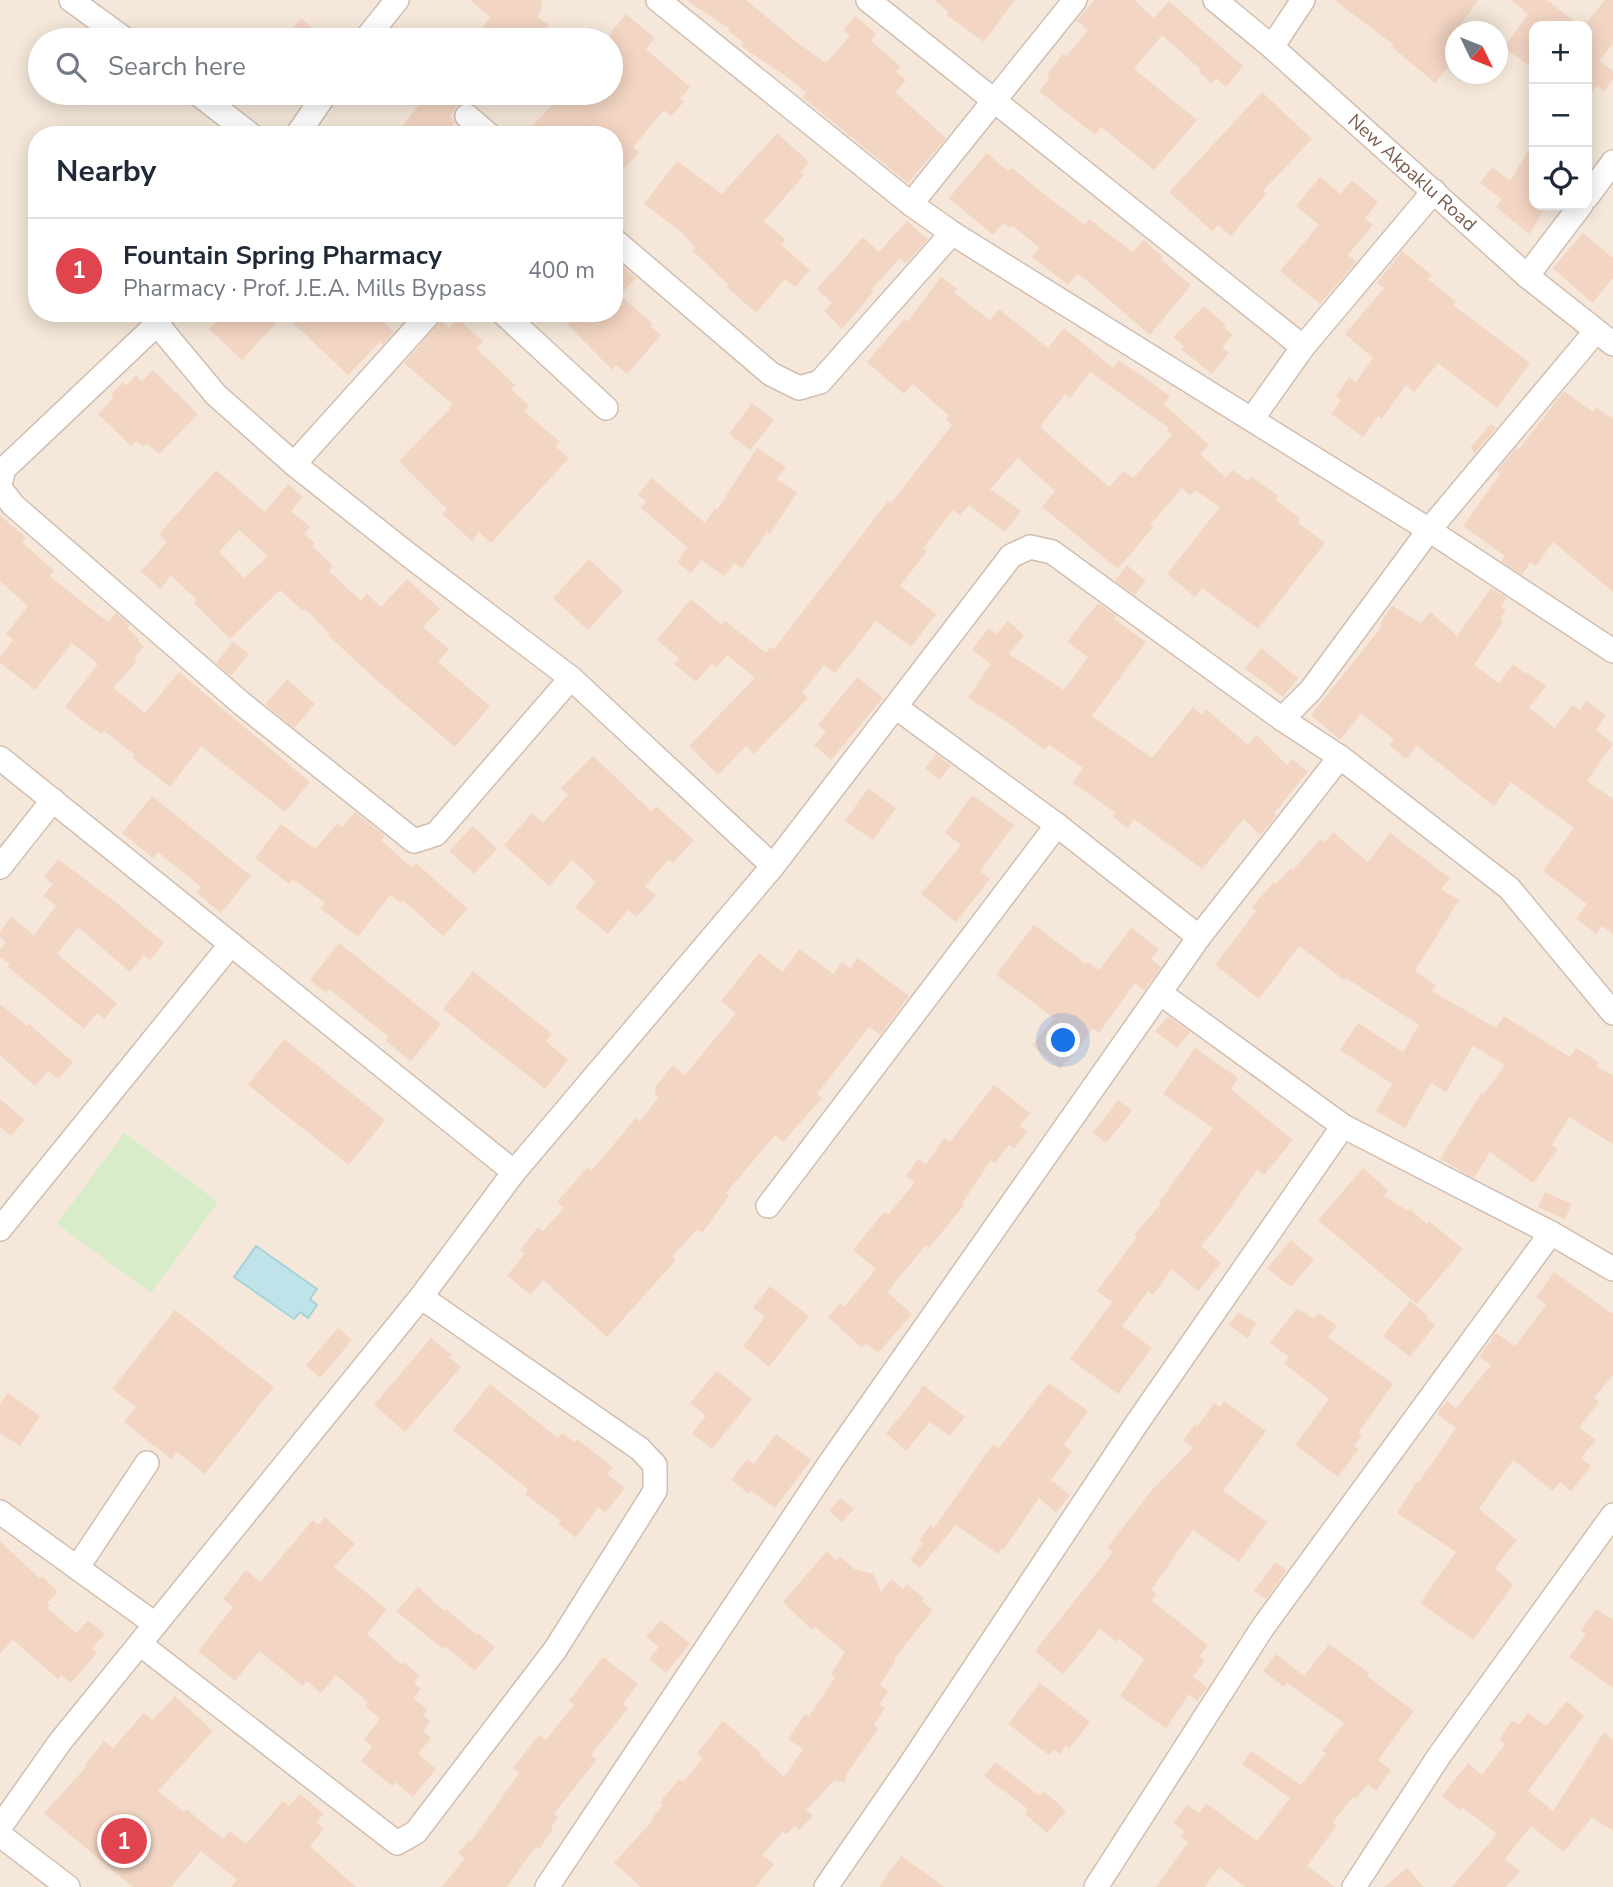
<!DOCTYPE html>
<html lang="en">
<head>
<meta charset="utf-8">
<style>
  :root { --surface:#fff; --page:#f2f2f3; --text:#1f2937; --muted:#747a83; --line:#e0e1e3; --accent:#e76f51 }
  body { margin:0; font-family:"Nunito Sans",sans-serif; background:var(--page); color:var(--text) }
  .controls { position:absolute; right:21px; top:21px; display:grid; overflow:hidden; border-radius:14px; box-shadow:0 4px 18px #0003 }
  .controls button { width:63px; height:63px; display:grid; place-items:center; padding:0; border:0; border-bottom:2px solid var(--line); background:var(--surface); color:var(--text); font:35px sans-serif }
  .compass { position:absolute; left:1445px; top:21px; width:63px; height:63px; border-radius:50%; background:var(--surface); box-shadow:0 4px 18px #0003; rotate:133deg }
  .you { position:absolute; left:1064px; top:1041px; width:24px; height:24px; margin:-18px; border:5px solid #fff; border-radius:50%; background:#1a73e8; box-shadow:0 0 0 10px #1a73e833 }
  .badge { display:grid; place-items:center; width:46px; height:46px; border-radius:50%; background:var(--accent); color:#fff; font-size:23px; font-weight:700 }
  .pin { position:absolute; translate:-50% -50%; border:4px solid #fff; box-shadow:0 2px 7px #0006 }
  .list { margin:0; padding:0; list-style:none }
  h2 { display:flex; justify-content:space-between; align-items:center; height:91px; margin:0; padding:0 28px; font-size:30px }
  h2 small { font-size:23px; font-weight:400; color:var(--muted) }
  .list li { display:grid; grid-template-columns:46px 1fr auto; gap:21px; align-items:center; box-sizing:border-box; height:105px; padding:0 28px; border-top:2px solid var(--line) }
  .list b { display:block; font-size:26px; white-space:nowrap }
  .list p { margin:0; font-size:23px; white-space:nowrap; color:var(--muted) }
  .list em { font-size:23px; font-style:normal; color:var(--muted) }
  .icon { flex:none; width:38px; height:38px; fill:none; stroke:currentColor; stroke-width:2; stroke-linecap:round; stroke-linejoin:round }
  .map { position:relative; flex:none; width:1613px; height:1887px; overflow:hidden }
  .search { position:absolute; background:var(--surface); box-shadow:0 4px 18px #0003; left:28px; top:28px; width:595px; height:77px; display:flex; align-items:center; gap:18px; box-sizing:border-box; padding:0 24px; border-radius:38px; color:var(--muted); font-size:26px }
  .panel { position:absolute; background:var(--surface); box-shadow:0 4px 18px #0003; left:28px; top:126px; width:595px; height:196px; border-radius:28px }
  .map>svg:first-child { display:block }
</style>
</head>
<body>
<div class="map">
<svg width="1613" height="1887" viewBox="0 0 1613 1887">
  <rect width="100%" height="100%" fill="#fdf6ec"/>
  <path fill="#f5e8da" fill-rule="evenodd" d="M0,0h1613v1887h-1613zM1534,26h53v179h-53zM1456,32h42v42h-42zM40,40h571v53h-571zM37,135h577v178h-577z"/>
  <path fill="#d8ecc9" d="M124,1133l94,69 -67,91 -94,-69z"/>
  <path fill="#bfe3e8" stroke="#a5d3da" stroke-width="2" d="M256,1246l61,43 -7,10 7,6 -9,13 -8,-6 -6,7 -60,-42z"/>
  <path fill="#f3d5c3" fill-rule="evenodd" d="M470,0h72l-1,11 -4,6 12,8 -12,15h-64l17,-23z
    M686,0h60l53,44 27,19 24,-27 -7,-6 12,-14 21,18 -5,7 30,26 -5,5 10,8 -11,12 51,46 -38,45 -106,-86 4,-4 -15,-13 -50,-34 3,-3 -16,-12 2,-2z
    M934,0h81l-31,42 -37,-27 2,-3z
    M1094,0h40l20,18 15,-17 74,65 -17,21 -10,-9 -5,5 -12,-11 2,-2 -39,-35 -28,34 63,51 -43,50 -53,-43 -6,8 -56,-44 11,-13 -3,-3 16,-21 4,2 21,-26 -11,-9z
    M1334,0h144l-30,43 7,6v10l-20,24 -43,-36 2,-2z
    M1511,0h36l33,26h-46v43l-30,-21 24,-34z
    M1605,0h8v44l-14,17 14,10v9l-9,11 -7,-5 -10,13v-77z
    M626,14l29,24 -9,11 44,38 -10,12 4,3 -13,14 -7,-6 -31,37 6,5 -14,16 -6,-5 -5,6v-34h-73l-9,-9 32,-33h47v-61z
    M301,18l24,22h-25l-10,-9z
    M1262,92l50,47 -49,52 3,3 -35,42 -13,-11 -6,6 -43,-39z
    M429,93h42l-15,14 -6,10 5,5 -11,13h-49z
    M777,133l32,29 -8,10 3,3 -40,46 22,19 -5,5 29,25 -15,17 -10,-8 -29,34 -29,-26 2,-2 -36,-34 3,-3 -17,-18 -35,-26 33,-43 45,33z
    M1534,141v64h13l-18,29 -33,-27 6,-8 -22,-16 12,-16 18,14z
    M987,153l21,18 4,-3 42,34 31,23 4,-6 44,33 11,-12 19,17 -2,3 30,25 -41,50 -65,-56 -8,-5 -9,11 -36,-28 7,-10 -27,-21 -2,2 -7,-5 -10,12 -44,-37z
    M1320,177l20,17 12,-14 26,22 -13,17 8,6 -25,30 8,7 -36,42 -40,-33 39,-46 -23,-19z
    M907,221l21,18 -22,24 -6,-5 -29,32 2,2 -31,37 -18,-18 8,-8 -15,-14 46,-52 16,15z
    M1583,233l30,25v20l-21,25 -39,-35z
    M1402,251l30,24 -4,4 28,23 -3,3 77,58 -33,45 -59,-45 -24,29 -8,-7 -24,34 -4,-3 -15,21 -32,-23 10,-14 -5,-4 13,-19 7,5 17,-24 -28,-24 39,-46 -7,-5z
    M622,266l14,12 -16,17 33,29 -3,2 11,9 -34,39 -11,-9 -4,5 -45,-46 10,-11h37v-39z
    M941,277l16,12 -3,4 36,27 9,-11 49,39 16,-20 49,40 6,-8 51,36 -6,8 45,41 -9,9 26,24 6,-8 16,11 3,-4 28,19 -3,4 24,19 -3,3 28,21 -67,86 -56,-41 -7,9 -28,-23 53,-67 -25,-17 -5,6 -8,-8 -32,37 3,2 -35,42 -76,-62 13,-16 -37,-33 -28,31 31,22 -16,21 -36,-27 -9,11 -7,-6 -30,38 4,3 -27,35 36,28 -25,33 -35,-26 -41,52 -11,-8 -22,28 6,5 -54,56 -8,-8 -28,29 -29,-29 66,-68 -28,-23 -10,12 -5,-4 -16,19 -22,-18 5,-6 -22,-18 34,-41 31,26 3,-4 41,32 5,-6 3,2 114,-148 3,2 61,-78 -6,-6 3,-3 -36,-32 -9,10 -37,-32 37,-43 3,3zM1090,372l79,56 -2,3 5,4 -39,43 -9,-7 -15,16 -68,-59v-3l24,-31 5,4z
    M1204,306l22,19 -2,3 9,7 -11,12 7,6 -17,21 -31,-25 3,-3 -11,-9z
    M207,313h78l-43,47 -33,-31 7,-7z
    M300,313h74l20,19 -11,13 -3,-3 -32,33 -56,-53z
    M458,319l25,22 -6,8 38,36 -4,4 18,17 -5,5 36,31 -4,5 13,11 -78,85 -12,-11 -7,9 -30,-27 5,-5 -48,-48 51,-52 -1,-2 3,-3 -48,-41 37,-42 8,7z
    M153,370l45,44 -39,40 -12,-11 -4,4 -6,-6 -6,5 -33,-32 16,-17 -3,-3 12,-12 3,4 10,-11 6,6z
    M1564,391l29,21 4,-4 16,11v173l-60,-50 -17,24 -6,-3 -8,12 -21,-14 4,-5 -42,-30 37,-52 -3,-3 20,-24 2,2z
    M752,403l22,17 -24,30 -21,-16z
    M1491,424l5,4 -21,25 -5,-5z
    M757,448l29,19 -9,12 20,14 -27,41 -3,-2 -25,36 -8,-5 -10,13 -23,-16 -10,13 -14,-11 10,-15 -46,-39 5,-7 -8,-6 14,-17 53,45 10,-15 2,2z
    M216,470l49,42 23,-28 15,13 -12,14 19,16 -6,7 11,9 -3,3 21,20 -4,5 32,30 6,-7 14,13 26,-28 33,30 -17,18 26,22 -11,13 52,44 -35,41 -80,-68 -47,-44 2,-1 -25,-25 -2,2 -23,-21 -50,49 -36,-36 3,-3 -26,-24 -11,13 -19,-18 26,-29 -8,-8zM239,530l29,26 -24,22 -25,-26z
    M0,515l26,23 -4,4 32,29 -5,5 59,46 8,-9 14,12 -3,3 12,11 -1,2 6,6 -10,11 3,3 -24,27 32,25 34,-41 131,110 -25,30 -84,-66 -31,41 -37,-29 2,-3 -31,-24 -3,3 -36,-27 33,-43 -26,-21 -37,47 -35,-27v-6l13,-17 -7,-6 22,-28 -28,-25z
    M589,559l34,32 -35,39 -35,-32z
    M1127,565l19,16 -11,14 -20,-14z
    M1491,588l16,10 -6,9 5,3 -6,9 3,3 -29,43 25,18 14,-19 13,10 1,-2 19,14 -17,22 26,20 17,-23 8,5 6,-9 20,14 -10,15 17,14 -26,37 26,18v135l-11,-8 -6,8 -20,-16 11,-14 -44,-33 31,-43 -63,-46 -17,24 -77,-60 -11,13 -17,-14 5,-6 -33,-25 -21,26 -29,-25 71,-89 -2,-2 12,-19 28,18 11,-11 26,24z
    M1098,603l19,13 -3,3 32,23 -54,74 60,42 41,-51 9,8 4,-6 42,36 9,-10 30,30 5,-6 16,13 -34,41 3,2 -17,20 -16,-16 -42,50 -68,-50 -6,9 -15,-11 3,-4 -43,-30 10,-15 -34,-23 -4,5 -38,-28 -39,-24 23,-34 -19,-15 17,-21 8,6 11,-13 16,14 -15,19 55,36 24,-33 -21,-15z
    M233,642l16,12 -18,22 -15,-13z
    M1261,648l37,30 -15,19 -38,-29z
    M857,677l26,21 -52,62 -17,-15 12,-13 -8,-7z
    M287,679l28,25 -21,24 -29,-24z
    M937,754l14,12 -12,14 -14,-12z
    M593,756l58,55 5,-5 38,34 -21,23 -4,-4 -24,27 11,9 -19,22 -9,-7 -20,24 -33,-27 21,-25 -24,-22 -23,26 -45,-41 28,-32 11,10 25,-28 -7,-7z
    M868,788l28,20 -23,32 -28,-19z
    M972,795l42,30 -34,46 10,8 -34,43 -35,-28 40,-49 -16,-12z
    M152,796l99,80 -30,37 -24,-20 4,-6 -43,-35 -5,6 -31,-25z
    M355,812l30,24 -4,4 31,28 4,-5 52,46 -25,27 -40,-36 -2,3 -11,-8 -32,42 -38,-29 5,-5 -32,-24 -4,5 -34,-26 26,-34 34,25 23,-26 4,4z
    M473,826l24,23 -23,25 -25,-23z
    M1333,832l35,30 22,-29 60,45 -9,11 18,11 -44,71 21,14 -4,6 64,37 8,-12 66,41 6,-9 23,14 -3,4 17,10v68l-44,-27 -17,28 6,4 -25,34 -43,-31 -16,26 -34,-19 42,-67 2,2 21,-29 -32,-19 -27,46 -15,-9 -26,45 -29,-17 16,-27 -52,-34 18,-27 45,29 16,-27 -73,-47 -2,2 -45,-34 -40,53 -44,-34 41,-54 -4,-4 22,-25 2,2 15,-16 2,2 27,-31 5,3z
    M58,859l65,49 41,35 -14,17 -6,-5 -14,17 -51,-44 -3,2 -19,24 60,49 -13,16 -7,-6 -13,16 -76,-62 2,-3 -10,-7v-7l6,-8 -6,-5v-5l11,-15 23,18 22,-29 -13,-10 10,-12 -9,-7z
    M1034,925l52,39 2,-2 11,8 32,-42 28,21 -8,10 10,8 -17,24 -9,-8 -36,50 -6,-5 -25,34 -2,-1 -6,8 -28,-24 22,-27 -58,-43z
    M339,943l102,81 -30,37 -25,-20 3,-4 -60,-48 -3,4 -16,-13z
    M799,949l34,25 9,-12 8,6 8,-10 51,38 -29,39 -11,-8 -52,67 5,4 -39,44 -8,-7 -49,58 3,3 -27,37 -5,-3 -25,26 4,4 -69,77 -64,-57 -12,15 -24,-19 18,-23 -5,-3 18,-23 5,4 21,-23 -7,-6 30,-34 4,3 45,-53 4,3 19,-24 -4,-3v-7l18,-22 12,10 51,-62 -15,-12 38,-48 24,19z
    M473,971l79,63 -6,7 22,19 -23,29 -102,-80z
    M0,1004l27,22 2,-2 44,38 -15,17 -10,-8 -13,15 -35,-31z
    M1168,1016l22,16 -13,16 -22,-17z
    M284,1039l101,81 -36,45 -101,-80z
    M1195,1048l43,30 -7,11 62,51 -29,35 -7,-5 -38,54 -18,22 20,17 -23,28 -26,-22 -19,26 -5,-4 -26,35 30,22 -34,46 -48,-35 42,-57 -15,-11 40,-54 -3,-2 27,-31 -2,-2 54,-74 -50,-34z
    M994,1085l36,28 -10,13 7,6 -13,17 -5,-4 -14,18 -4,-3 -29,44 2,1 -35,43 -3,-3 -39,47 25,22 -34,39 -12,-10 -4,5 -34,-31 12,-14 4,4 32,-38 -23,-19 31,-38 4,3 27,-33 -9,-6 12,-17 8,5 18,-26 6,4z
    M0,1099l25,21 -14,16 -11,-9z
    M1118,1100l14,11 -26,32 -13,-10z
    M1363,1168l25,22 -4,6 24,15 2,-2 17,15 2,-3 34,28 -46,55 -99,-84z
    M1545,1192l27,12 -7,15 -27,-12z
    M1291,1240l23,20 -23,27 -24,-19z
    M1554,1272l59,42v61l-19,23 5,4 -20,25 17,13 -15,18 10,8 -20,25 -11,-9 -7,9 -40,-31 -34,49 38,31 -22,28 18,17 -40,55 -53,-37 36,-51 -59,-39 20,-32 2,1 37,-54 -19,-14 10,-13 9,7 35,-43 -12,-8 17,-24 19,13 31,-41 -10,-7z
    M770,1286l39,30 -40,51 -26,-21 22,-29 -12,-9z
    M1410,1301l18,15 -1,2 8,7 -25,32 -27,-21z
    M1297,1308l17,11 5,-6 18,13 -9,11 65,47 -35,49 4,3 -8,10 5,3 -21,28 -43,-32 34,-46 -45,-36 5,-6 -19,-14z
    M175,1310l99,77 -69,87 -28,-22 -6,7 -47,-37 12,-15 -24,-18z
    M1238,1312l18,11 -8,16 -19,-14z
    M338,1328l14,12 -32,38 -14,-13z
    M431,1338l21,17 -3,2 12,10 -56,65 -31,-27z
    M717,1371l35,28 -40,50 -20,-16 14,-17 -16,-13z
    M1049,1383l39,28 -24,34 8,7 -21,28 19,15 -14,18 -17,-15 -35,51 -2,-1 -4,6 -42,-29 -36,43 -10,-8 13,-17 -4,-3 12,-15 3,3 59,-84 6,4z
    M490,1384l68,54 4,-5 12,9 3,-3 36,28 -6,7 18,14 -20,25 -7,-6 -22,31 -18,-14 3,-3 -36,-27 3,-5 -75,-59z
    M923,1385l42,32 -15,19 -20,-14 -24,29 -20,-18 23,-27z
    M8,1393l32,23 -20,30 -20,-13v-29z
    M1224,1401l42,30 -43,60 44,31 -28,40 -46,-32 -42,60 6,4 -5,7 56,44 -8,11 5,5 -12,15 14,12 -10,13 -8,-7 -23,34 -46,-32 24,-37 -25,-20 -2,3 -17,-13 -37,45 -28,-23 78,-99 -6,-4 44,-57 42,-43 -10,-7 11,-16 3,2 17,-24 6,4z
    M776,1434l35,26 -36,48 -24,-17 -2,3 -18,-14 16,-21 7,5z
    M841,1498l13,11 -12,13 -13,-11z
    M325,1517l30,27 -21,23 53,42 -20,25 34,30 2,-2 16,13 -5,8 7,6 -8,9 14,11 -4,6 7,6 -7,10 8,7 -13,16 18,15 -23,28 -18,-15 -3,4 -31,-25 11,-14 -8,-8 16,-20 -15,-13 3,-4 -32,-27 -15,18 -14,-12 -4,5 -44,-35 -24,30 -37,-30 35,-44 -10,-8 23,-29 14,12 53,-62 5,5z
    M0,1541l40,38 2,-3 16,16 -11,11 3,3 -3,2 29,25 12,-13 17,14 -13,14 5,5 -26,30 -10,-8 -3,4 -45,-39 -13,14z
    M827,1551l9,9 4,-4 14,13 19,5 8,18 10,-13 12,10 4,-5 17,14 -2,3 11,9 -39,49 2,1 -16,25 8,6 -8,13 5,4 -11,17 4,4 -32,46 -1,7 -10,-2 -29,30 7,6 -14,14 -4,-4 -8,8 -4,-2 -21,23 12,9 -18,23h-115l-27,-24 39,-43 -1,-2 11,-13 -3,-2 3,-5 17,-19 3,3 20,-24 -6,-5 26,-32 38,32 -1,2 24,22 19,-28 -15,-10 17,-25 4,2 26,-39 -4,-3 14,-22 -30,-25 -3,3 -29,-28z
    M1275,1562l12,8 -21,29 -12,-8z
    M418,1587l26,24 2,-2 31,26 1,-2 17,14 -20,24 -30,-25 -2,3 -47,-38z
    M1596,1609l17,11v68l-44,-31 17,-23 -5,-3z
    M661,1620l29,24 -24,29 -17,-14 10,-12 -13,-10z
    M1329,1644l40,29 -2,3 47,35 -36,49 13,10 -15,21 -8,-7 -12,15 -3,-2 -20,25 4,3 -30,41 28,21h-90l-26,-20 -14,20h-49l32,-45 -7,-5 4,-5 -12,-9 14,-18 12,8 7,-10 51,38 33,-43 -48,-34 9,-13 50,34 25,-32 -4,-2 22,-28 -57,-40 -3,4 -21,-16 13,-17 28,22z
    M603,1657l35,27 -15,20 5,4 -37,47 6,4 -43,55 4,3 -7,10 2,2 -14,20 -3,-3 -29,41h-66l24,-28 -7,-6 11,-13 2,2 48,-69 -6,-5 26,-33 7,5 28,-35 -5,-4z
    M1040,1683l50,39 -21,27 -3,-3 -6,8 -6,-4 -5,5 -41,-31z
    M175,1696l38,35 -55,60 26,21 2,-3 37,30 7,-8 16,13 37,-43 6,5 11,-12 24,20 -8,8 8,7 -14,17 46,41h-125l6,-7 -36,-29 -30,36h-38l-89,-74 43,-47 -2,-1 19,-24 9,7 31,-35 8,7z
    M1567,1701l17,15 -56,75 25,20 51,-79 9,8v91l-21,-14 -28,35 -33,-26 -26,33 15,12 -14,16h-54l45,-53 -35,-27 -2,3 -18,-14 26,-33 14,12 23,-31 -6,-5 13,-18 7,4 9,-12 18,13z
    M995,1762l45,34 4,-5 22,20 -19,22 -22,-19 3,-5 -44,-33z
    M901,1856l44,31h-66z
    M1407,1868l17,19h-40z"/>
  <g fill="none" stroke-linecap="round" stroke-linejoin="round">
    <defs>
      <g id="minor">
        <path d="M71,0l55,40"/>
        <path d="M658,0l253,204 41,29 477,297 184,121"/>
        <path d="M868,0l435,347"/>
        <path id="s1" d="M1215,0l57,47 255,229 86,68"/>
        <path d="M365,40l32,-40"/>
        <path d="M1272,47l31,-47"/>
        <path d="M197,93l54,42"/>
        <path d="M467,116l22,19"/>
        <path d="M297,135l29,-42"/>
        <path d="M1587,197l26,-35"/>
        <path d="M911,204l164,-204"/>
        <path d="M614,240l157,134 28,14 21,-6 132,-149"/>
        <path d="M1527,276l54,-71"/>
        <path d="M503,313l103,95"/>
        <path d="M157,324l59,71 78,69 116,92 161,122 202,188"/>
        <path d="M1252,419l51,-72 131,-156"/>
        <path d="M294,464l136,-151"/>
        <path d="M0,484l4,-15 153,-145 7,-11"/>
        <path d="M0,488l13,17 228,198 173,138 22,-7 135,-156"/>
        <path d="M897,708l160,117 142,112"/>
        <path d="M1282,719l29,-29 118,-160 167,-199"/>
        <path d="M0,758l514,414"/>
        <path d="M0,867l53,-67"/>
        <path d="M1160,993l183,133 208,107 62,36"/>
        <path d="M768,1206l289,-381"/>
        <path d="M0,1229l231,-285"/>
        <path d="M0,1512l155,112"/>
        <path d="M77,1568l70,-105"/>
        <path d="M140,1644l257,199 19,-11 139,-182 100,-159v-26l-15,-16 -219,-152"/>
        <path d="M0,1827l60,-85 361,-445 93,-125 259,-306 238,-310 19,-9 22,5 230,167 58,38 169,131 104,125"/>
        <path d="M0,1835l68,52"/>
        <path d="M547,1887l285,-427 367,-523 141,-180"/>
        <path d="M826,1887l80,-116 231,-348 206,-297"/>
        <path d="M1096,1887l167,-260 288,-394"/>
        <path d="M1354,1887l85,-131 174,-241"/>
      </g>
    </defs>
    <use href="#minor" stroke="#d1beb0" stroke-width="26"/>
    <use href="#minor" stroke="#fff" stroke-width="23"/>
  </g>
  <g text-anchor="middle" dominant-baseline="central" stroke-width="7" stroke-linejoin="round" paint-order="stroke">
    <g font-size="19" fill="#7a5c4d" stroke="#fffaf3">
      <text stroke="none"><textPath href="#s1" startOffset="262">New Akpaklu Road</textPath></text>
    </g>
  </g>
</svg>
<div class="controls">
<button>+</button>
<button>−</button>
<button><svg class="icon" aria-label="locate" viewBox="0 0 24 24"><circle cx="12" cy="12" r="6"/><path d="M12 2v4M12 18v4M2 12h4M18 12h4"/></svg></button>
</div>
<svg class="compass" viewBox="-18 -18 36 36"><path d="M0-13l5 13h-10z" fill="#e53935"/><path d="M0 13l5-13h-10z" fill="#747a83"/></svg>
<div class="you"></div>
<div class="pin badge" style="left:124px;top:1841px;background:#e0444e">1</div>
<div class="search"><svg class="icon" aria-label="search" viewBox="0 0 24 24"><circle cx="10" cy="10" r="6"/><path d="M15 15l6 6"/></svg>Search here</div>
<section class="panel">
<h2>Nearby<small></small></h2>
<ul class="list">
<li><span class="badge" style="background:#e0444e">1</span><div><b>Fountain Spring Pharmacy</b><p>Pharmacy · Prof. J.E.A. Mills Bypass</p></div><em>400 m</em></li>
</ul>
</section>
</div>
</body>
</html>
